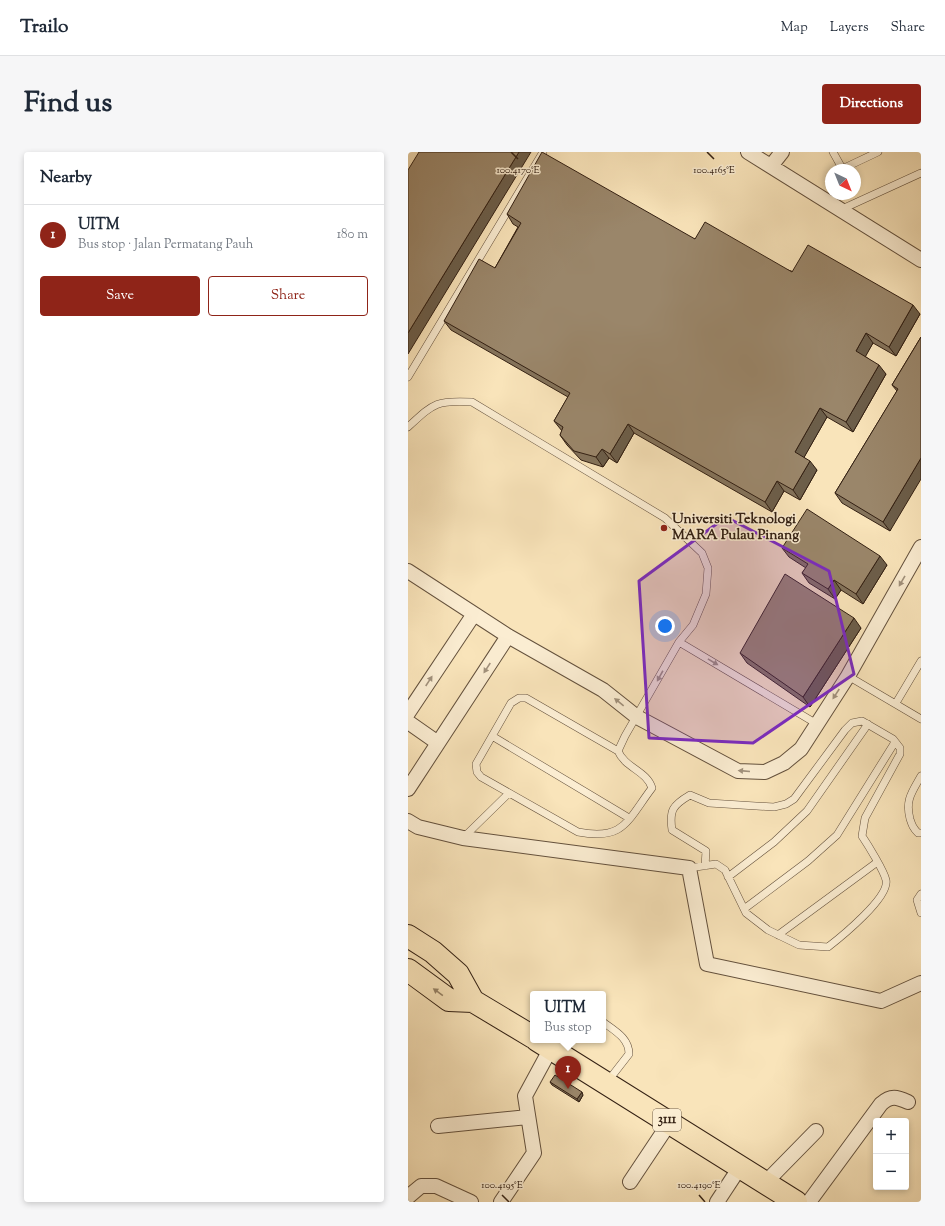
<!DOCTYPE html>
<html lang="en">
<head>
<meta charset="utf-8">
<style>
  :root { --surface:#fff; --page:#f6f6f7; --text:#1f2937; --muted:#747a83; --line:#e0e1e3; --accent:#8f2418 }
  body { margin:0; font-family:"Sorts Mill Goudy",serif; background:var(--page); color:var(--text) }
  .controls { position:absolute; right:12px; bottom:12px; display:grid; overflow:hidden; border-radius:4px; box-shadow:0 2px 6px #0003 }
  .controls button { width:36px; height:36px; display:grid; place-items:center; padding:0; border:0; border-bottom:1px solid var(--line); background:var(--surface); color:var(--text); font:20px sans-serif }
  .compass { position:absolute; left:417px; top:12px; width:36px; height:36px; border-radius:50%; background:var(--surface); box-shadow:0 2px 6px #0003; rotate:137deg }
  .you { position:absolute; left:257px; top:474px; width:14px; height:14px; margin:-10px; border:3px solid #fff; border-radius:50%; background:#1a73e8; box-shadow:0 0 0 6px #1a73e833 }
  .badge { display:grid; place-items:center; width:26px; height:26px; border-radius:50%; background:var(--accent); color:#fff; font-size:13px; font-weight:700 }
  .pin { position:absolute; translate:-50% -33px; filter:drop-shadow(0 1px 2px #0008) }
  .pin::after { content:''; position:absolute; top:21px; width:14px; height:12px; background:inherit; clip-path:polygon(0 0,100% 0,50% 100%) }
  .popup { position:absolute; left:122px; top:839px; width:76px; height:52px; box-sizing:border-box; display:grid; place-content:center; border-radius:4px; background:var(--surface); filter:drop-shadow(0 1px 3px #0005); font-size:13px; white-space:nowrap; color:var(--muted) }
  .popup b { font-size:15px; color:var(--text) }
  .popup::after { content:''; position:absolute; left:50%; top:100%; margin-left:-8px; border:8px solid transparent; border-top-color:var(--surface) }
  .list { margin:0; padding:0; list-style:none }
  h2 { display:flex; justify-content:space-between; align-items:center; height:52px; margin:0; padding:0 16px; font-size:17px }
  h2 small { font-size:13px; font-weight:400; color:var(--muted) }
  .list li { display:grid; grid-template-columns:26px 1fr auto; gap:12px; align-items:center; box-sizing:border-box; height:60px; padding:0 16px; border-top:1px solid var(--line) }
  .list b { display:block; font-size:15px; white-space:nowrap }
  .list p { margin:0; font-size:13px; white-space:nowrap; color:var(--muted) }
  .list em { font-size:13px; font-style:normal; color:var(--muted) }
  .actions { display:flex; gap:8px; padding:12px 16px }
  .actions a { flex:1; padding:9px 0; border:1px solid var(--accent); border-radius:4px; text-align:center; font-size:14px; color:var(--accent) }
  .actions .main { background:var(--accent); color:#fff }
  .map { position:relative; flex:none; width:513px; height:1050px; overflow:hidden; border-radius:4px }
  header { display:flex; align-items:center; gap:24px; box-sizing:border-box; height:56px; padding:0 20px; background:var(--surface); border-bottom:1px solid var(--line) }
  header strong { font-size:19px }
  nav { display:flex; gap:22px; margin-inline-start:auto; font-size:14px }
  .intro { display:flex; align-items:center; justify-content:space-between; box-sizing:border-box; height:96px; padding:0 24px }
  h1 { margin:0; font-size:28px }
  .button { padding:10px 18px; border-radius:4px; background:var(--accent); color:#fff; font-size:14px; font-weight:700 }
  main { display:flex; gap:24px; padding:0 24px }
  aside { flex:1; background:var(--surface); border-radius:4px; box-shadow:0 2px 6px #0003 }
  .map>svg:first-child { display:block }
</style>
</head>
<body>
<header>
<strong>Trailo</strong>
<nav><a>Map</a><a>Layers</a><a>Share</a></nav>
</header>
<div class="intro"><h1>Find us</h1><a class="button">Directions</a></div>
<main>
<aside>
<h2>Nearby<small></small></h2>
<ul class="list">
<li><span class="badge">1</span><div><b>UITM</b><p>Bus stop · Jalan Permatang Pauh</p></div><em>180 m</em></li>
</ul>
<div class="actions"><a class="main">Save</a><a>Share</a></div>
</aside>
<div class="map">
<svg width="513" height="1050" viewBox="0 0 513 1050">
  <rect width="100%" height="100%" fill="#f9e4ba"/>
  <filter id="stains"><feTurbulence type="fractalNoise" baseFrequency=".005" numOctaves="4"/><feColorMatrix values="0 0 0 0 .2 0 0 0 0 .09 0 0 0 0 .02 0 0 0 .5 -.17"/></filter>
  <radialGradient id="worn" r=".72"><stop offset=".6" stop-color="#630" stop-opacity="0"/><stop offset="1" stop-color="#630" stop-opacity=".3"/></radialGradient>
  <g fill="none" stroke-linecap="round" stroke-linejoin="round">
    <defs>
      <path id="lane" d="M425,0l10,18
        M434,17l36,-17
        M432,58l81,-37
        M0,225l135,-225
        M0,275c26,-24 28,-27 64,-25l193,116 37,35 6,15 -2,26 -13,31 -14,17 -54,94 -7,15
        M271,490l138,82
        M440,524l73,43
        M111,546h7l92,53c7,17 29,20 34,37 -25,33 -28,53 -74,44l-97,-55 -4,-5 -1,-8 35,-61z
        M488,551l25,-42
        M84,584l137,82
        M513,624c-9,16 -16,24 -11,43 2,6 3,9 8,14h3
        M55,686l46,-45
        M281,716l27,-4 9,6 21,43 22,17 31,15 29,2c13,-10 62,-50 58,-67 -2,-9 -18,-35 -24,-44l3,-18 35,-64v-6l-7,-9 -31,-18 -10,2 -7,7 -51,69 -8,5 -12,3 -65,-4 -19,-8c-17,10 -21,15 -18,35l34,21 -1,15
        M320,725l46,-35 33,-31 61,-87
        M513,742l-4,6 4,13
        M336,757l64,-48 29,-26 58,-93
        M370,783l98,-72
        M195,870c12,9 26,16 26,32l-21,27"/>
      <path id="street" d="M340,0l173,108
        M363,14l11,-14
        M0,419l100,65 95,54 34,27 101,54 27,1 19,-9 17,-14 47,-73 73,-129
        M0,561l66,-99
        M0,570l30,21
        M0,637l100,-153
        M0,669l10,6 45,11 226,30 18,96 174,37 40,-18
        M30,974l90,-9
        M222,1030l40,-60
        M358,1030l50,-51
        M0,1045l13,-11h15l35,16
        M93,1050l33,-49 -9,-57 26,-48
        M309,1050l23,-35
        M401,1050l72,-98c10,-9 16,-7 27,-2"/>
      <path id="primary" d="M0,784l25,16 25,22 15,27 60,36
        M0,818l41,30 24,1
        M129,888l259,162"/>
    </defs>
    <use href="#lane" stroke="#64513d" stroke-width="8"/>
    <use href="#street" stroke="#64513d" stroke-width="16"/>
    <use href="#primary" stroke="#332013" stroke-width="24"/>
    <use href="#lane" stroke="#fbedd2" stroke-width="7"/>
    <use href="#street" stroke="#fbedd2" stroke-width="14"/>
    <use href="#primary" stroke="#f9e4ba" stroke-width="22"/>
  </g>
  <path fill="#84735b" stroke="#332013" d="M99,62l188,25 225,75 -24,42 -23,-13 -8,13 21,18 -33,58 -26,-15 -23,40 13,13 -17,30 -16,-9 -12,21 -138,-79 -17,30 -8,-5 -6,9 -22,-7 -14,-15 -7,-10 2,-4 -8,-10 14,-24 -117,-67 -7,-9 51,-53 23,-41 -5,-3z
    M513,185l-31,194 -48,-28 -7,-10 62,-102 -5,-6z
    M374,396l105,17 -24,39 -22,-14 -6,9 -26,-16 -7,-10 4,-5 -17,-11z
    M453,476l-51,79 -63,-44 -7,-10z
    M142,930l33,13 -4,7 -27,-17z"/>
  <path fill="#6c5e4a" stroke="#332013" d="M111,0h12l-123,202v-21z
    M505,153l7,9 -24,42 -7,-9z
    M458,181l7,10 -10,18 -7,-10z
    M471,213l7,9 -33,58 -7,-10z
    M412,256l7,9 -25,44 -7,-9z
    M220,272l6,9 -17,30 -7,-9z
    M194,297l7,9 -6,9 -7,-10z
    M513,306v21l-31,52 -7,-9z
    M402,309l7,9 -17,30 -7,-10z
    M369,329l7,10 -12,21 -7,-10z
    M472,404l7,9 -24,39 -7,-10z
    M426,428l7,10 -6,9 -7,-10z
    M446,466l7,10 -51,79 -7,-10z
    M174,940l1,3 -4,7 -2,-3z"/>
  <path fill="#9a866a" stroke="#332013" d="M11,0h100l-111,181v-163z
    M134,0l153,87 10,-17 87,50 16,-27 105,60 -24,42 -23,-14 -10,18 23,14 -33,57 -26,-14 -25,44 15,9 -17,29 -16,-9 -12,21 -137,-78 -18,30 -8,-5 -6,8 -22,-6 -14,-16 3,-8 -9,-6 16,-28 -126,-72 35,-62 16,9 26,-45 -14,-9z
    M513,185v121l-38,64 -48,-29 63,-104 -6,-4z
    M399,357l73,47 -24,38 -22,-14 -6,9 -26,-16 6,-9 -26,-16z
    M377,422l69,44 -51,79 -63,-44z
    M147,923l27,17 -5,7 -27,-17z"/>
  <defs><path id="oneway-solid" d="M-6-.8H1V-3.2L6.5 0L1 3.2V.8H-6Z"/></defs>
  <g fill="#a1917c">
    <use href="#oneway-solid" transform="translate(494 429) rotate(120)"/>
    <use href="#oneway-solid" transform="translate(305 510) rotate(31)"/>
    <use href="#oneway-solid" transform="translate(79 516) rotate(123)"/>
    <use href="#oneway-solid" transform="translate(252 524) rotate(119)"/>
    <use href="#oneway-solid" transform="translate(21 529) rotate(-57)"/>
    <use href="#oneway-solid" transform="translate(428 542) rotate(123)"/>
    <use href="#oneway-solid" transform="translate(211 550) rotate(-141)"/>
    <use href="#oneway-solid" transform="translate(336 619) rotate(-175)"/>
  </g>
  <use fill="#968266" href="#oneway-solid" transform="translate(30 840) rotate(-144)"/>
  <path fill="#7b2cbf" fill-opacity="0.2" stroke="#7b2cbf" stroke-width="3" stroke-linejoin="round" d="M318,365l103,54 25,103 -101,69 -104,-5 -10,-157z"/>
  <path fill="none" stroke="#332013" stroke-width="1.5" d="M103,0l7,7M299,0l7,7M94,1043l7,7M291,1043l6,7"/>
  <circle fill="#8f2418" stroke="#fbedd2" stroke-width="1.5" cx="256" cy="376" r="4"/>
  <g text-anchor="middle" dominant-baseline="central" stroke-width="3" stroke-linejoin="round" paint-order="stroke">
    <rect fill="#fbedd2" stroke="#6f5e4c" stroke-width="1" x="245" y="957" width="28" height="22" rx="3"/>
    <g font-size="13" font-weight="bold" fill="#332013">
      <text x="259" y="968">3111</text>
    </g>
    <g font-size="14" font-weight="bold" fill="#332013" stroke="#fbedd2" text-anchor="start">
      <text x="264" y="368">Universiti Teknologi<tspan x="264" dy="16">MARA Pulau Pinang</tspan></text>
    </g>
  </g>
  <g font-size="10" text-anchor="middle" fill="#332013" stroke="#fbedd2" stroke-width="3" stroke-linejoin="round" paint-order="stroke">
    <text x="110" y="21">100.4170°E</text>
    <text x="306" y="21">100.4165°E</text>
    <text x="94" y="1036">100.4195°E</text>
    <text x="291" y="1036">100.4190°E</text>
  </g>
  <rect width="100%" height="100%" filter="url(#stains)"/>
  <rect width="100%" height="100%" fill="url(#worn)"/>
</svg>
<div class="controls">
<button>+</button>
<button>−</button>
</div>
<svg class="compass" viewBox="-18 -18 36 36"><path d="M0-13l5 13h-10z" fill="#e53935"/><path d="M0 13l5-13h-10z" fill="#747a83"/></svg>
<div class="you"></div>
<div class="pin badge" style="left:160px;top:937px">1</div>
<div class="popup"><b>UITM</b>Bus stop</div>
</div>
</main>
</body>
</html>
